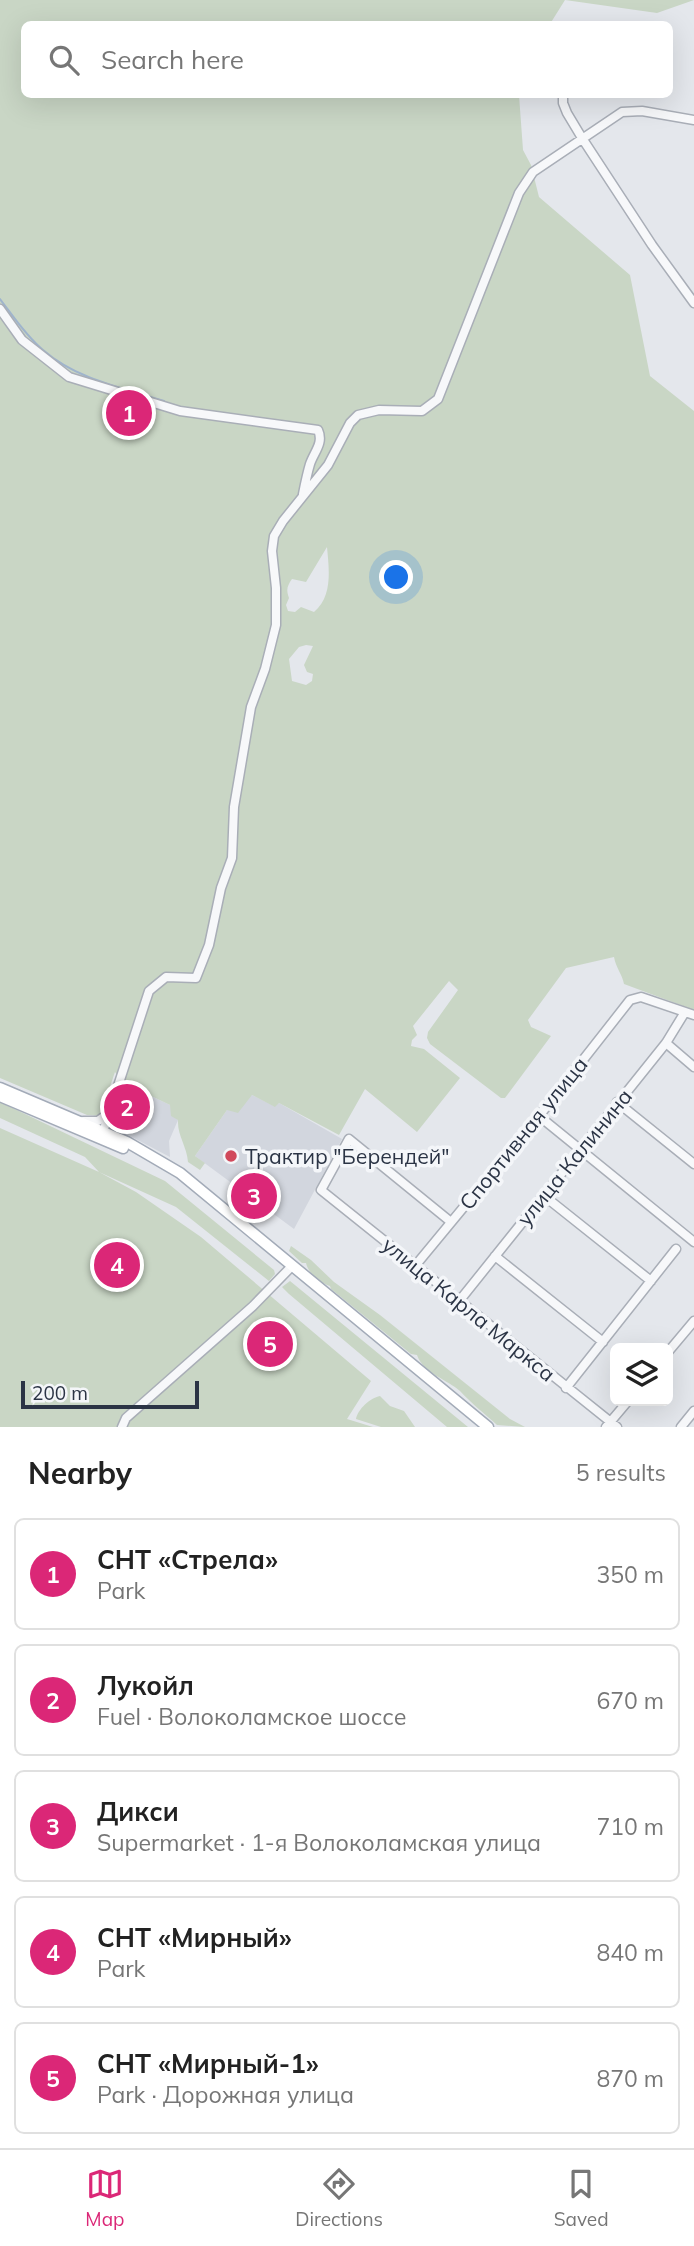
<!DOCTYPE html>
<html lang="en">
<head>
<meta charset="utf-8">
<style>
  :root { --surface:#fff; --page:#f2f2f2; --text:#222; --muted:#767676; --line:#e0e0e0; --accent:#db2777 }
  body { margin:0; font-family:Mulish,sans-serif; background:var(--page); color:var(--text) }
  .controls { position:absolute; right:21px; bottom:21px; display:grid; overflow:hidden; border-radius:10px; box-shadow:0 7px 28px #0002 }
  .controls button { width:63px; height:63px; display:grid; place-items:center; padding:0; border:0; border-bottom:2px solid var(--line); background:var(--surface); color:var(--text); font:35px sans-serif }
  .scale { position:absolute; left:21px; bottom:18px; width:178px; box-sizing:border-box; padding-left:7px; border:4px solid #2b3445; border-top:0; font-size:19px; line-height:24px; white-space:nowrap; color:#2b3445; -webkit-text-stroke:5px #f4f6f9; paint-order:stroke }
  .you { position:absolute; left:397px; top:578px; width:24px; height:24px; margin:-18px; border:5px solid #fff; border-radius:50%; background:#1a73e8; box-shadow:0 0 0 10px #1a73e833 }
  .badge { display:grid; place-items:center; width:46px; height:46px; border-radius:50%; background:var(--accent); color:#fff; font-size:23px; font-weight:700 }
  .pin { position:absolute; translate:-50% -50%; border:4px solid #fff; box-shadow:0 2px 7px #0006 }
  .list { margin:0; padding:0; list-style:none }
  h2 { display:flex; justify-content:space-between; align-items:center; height:91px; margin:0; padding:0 28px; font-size:30px }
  h2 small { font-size:23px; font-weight:400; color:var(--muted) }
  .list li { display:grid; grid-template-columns:46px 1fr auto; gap:21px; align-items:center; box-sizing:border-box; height:112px; margin:0 14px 14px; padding:0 14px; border:2px solid var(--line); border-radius:10px }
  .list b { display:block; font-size:26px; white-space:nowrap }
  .list p { margin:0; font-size:23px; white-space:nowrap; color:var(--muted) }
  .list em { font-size:23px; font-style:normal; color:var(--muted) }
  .icon { flex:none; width:38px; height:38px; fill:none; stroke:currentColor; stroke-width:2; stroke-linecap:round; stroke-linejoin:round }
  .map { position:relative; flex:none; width:694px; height:1427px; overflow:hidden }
  .search { position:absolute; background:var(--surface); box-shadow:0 7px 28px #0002; left:21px; right:21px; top:21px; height:77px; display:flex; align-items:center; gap:18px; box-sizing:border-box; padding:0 24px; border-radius:10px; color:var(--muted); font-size:26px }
  .sheet { height:721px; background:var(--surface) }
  nav { display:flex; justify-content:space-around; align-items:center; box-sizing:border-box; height:98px; border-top:2px solid var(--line); background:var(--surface); font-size:19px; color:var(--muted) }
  nav a { display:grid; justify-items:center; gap:4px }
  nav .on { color:var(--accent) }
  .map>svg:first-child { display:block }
</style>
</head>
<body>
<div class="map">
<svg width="694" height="1427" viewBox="0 0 694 1427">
  <rect width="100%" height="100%" fill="#e4e7ec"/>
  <path fill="#d2d6de" d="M122,1082l48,23 8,15 -9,21 1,16 -61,-32z
    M252,1095l22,11 5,-3 63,36 -48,90 -99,-73 32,-46z"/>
  <path fill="#c9d6c5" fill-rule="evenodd" d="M0,0h694l-37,13 -92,-13 -15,24h-526v70l495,1 4,55 8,15 8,32 91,78 20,101 44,35v599l-70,-26c-2,-10 -8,-16 -10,-27l-48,11 -38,52 3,7 20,9 -46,62h-4l-71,-54 -3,-6 1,-6 30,-42 -9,-9 -36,45 4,9 -5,5 -1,6 13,3 36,29 -43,54 -52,-43 -26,46 -60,-32 -4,4 -23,-12 -14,18 -11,-3 -32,46 10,7 -5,7 -12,-8c-1,-15 -11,-27 -10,-42l-7,-4 -1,-11 -48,-23 -7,-10 -15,44 -13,-1 -87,-37zM327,547c2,22 6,49 -13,65l-13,-5 -6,5 -7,-1 -2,-6 3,-7c-3,-8 -2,-12 3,-19l14,3zM306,645l7,1 -9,19 3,7 6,2 -1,7 -6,4 -14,-4 -3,-22 10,-12z
    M0,1102l165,79 109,89 1,4 -6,7 -93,-74 -77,-35 37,20 65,45 170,144 -24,38 26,8h-373v-299l99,44 -14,-15 -85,-39z
    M291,1246l20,14 23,22 46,33 130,104 15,8 -28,-2c-12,-11 -26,-22 -37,-34 -12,-11 -37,-18 -43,-36l-6,-1 -80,-65 -1,-3c-10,-3 -22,-13 -24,-23h-4l-13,-12z
    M290,1281l178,146h-21l-158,-133 -7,-7z
    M380,1396l10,10 14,5 11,16h-34l-25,-8c2,-10 14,-21 24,-23z"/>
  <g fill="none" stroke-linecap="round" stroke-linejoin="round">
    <path stroke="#9fb4cc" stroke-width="2" d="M0,299c13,17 26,37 43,51 33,29 79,38 121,51"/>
    <defs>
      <path id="minor" d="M563,94v9l4,10 15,25 70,107 42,58
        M0,309l22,31 47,37 111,34 138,19c6,13 -4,22 -8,34 -3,10 -5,20 -7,30
        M666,1043l28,24
        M617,1102l77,62
        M539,1116l155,126
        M83,1121h15l11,-8
        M101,1138l48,-147 17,-14 30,1 13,-33 12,-57 11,-30 2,-51 17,-100 14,-38 11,-44v-37l-4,-37 2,-15 9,-15 45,-56 22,-42 8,-8 21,-5 43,1 16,-12 81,-206 14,-21 89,-60 20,-1 52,9
        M543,1195l108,86
        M451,1222l-102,-83 -28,51 296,237
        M495,1256l108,86
        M415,1266l124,-150 91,-116 11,-3 53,18
        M460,1300l206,-257 19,-31
        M668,1352l26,-31
        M566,1388l110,-139
        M122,1427l4,-9 127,-112 39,-40
        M606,1427l22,-26
        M681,1427l13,-16"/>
      <path id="major" d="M0,1088l127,54 53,31 308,254
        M0,1096l123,52"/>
    </defs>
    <use href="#minor" stroke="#a9aeb7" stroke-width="11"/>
    <use href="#major" stroke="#a3abb8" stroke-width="13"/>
    <use href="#minor" stroke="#f7f8fa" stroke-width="8"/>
    <use href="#major" stroke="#fff" stroke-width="10"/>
  </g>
  <circle fill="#d1495b" stroke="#f4f6f9" stroke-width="2.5" cx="231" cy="1156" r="7"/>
  <g text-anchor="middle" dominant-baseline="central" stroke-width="7" stroke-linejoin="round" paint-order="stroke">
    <g font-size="21" fill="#2b3445" stroke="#f4f6f9">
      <text transform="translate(523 1133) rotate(-51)">Спортивная улица</text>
      <text transform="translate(574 1157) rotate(-51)">улица Калинина</text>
      <text transform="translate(469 1309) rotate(39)">улица Карла Маркса</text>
    </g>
    <g font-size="21" fill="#2b3445" stroke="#f4f6f9" text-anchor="start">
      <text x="245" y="1156">Трактир "Берендей"</text>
    </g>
  </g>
</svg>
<div class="controls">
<button><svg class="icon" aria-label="layers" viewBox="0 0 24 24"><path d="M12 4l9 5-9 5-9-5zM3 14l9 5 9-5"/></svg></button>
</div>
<div class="scale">200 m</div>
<div class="you"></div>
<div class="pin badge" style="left:129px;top:413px">1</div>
<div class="pin badge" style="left:127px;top:1107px">2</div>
<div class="pin badge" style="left:254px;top:1196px">3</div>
<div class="pin badge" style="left:117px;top:1265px">4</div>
<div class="pin badge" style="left:270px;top:1344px">5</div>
<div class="search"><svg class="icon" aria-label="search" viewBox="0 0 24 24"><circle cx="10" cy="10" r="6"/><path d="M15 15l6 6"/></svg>Search here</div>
</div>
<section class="sheet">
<h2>Nearby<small>5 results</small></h2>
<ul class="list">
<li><span class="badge">1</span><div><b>СНТ «Стрела»</b><p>Park</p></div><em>350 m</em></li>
<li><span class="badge">2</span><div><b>Лукойл</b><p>Fuel · Волоколамское шоссе</p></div><em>670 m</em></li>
<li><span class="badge">3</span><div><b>Дикси</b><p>Supermarket · 1-я Волоколамская улица</p></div><em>710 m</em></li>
<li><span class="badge">4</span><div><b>СНТ «Мирный»</b><p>Park</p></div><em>840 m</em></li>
<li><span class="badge">5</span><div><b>СНТ «Мирный-1»</b><p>Park · Дорожная улица</p></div><em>870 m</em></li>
</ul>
</section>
<nav>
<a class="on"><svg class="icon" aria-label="map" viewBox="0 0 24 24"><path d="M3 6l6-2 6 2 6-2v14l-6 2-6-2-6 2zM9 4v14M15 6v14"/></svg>Map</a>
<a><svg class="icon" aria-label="directions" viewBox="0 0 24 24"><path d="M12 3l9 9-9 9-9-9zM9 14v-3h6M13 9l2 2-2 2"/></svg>Directions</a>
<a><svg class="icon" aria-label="saved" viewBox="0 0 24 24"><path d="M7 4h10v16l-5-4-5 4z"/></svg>Saved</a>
</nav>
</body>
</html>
